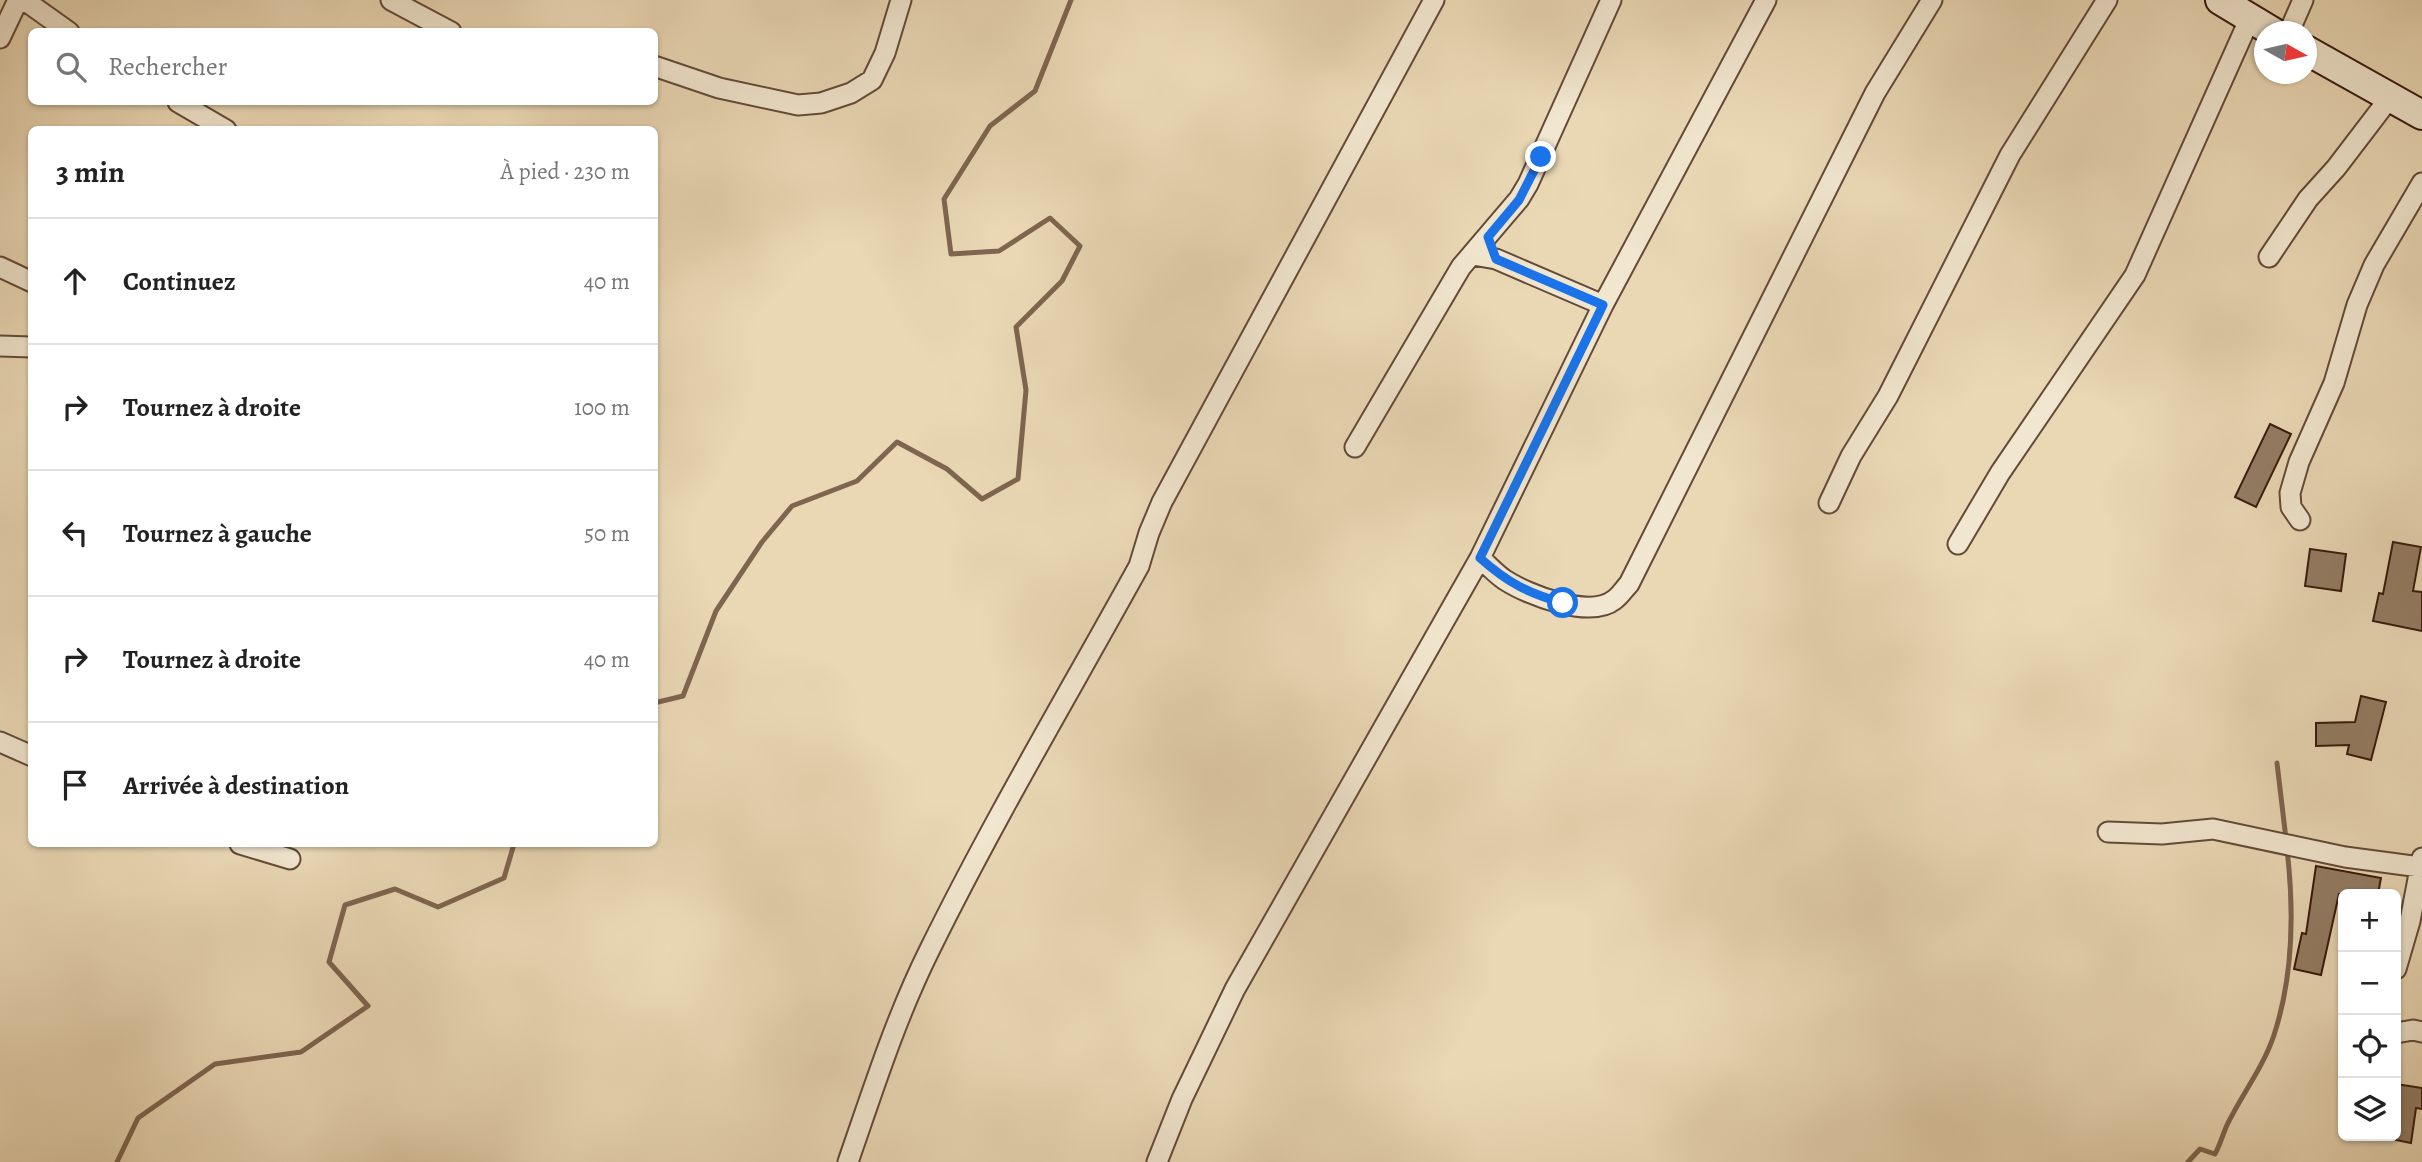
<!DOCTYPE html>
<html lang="fr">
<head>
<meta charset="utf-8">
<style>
  :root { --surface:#fff; --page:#f2f2f2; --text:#222; --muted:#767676; --line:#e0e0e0 }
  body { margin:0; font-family:Alegreya,serif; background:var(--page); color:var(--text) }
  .controls { position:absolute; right:21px; bottom:21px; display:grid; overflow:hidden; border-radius:10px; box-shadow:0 2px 5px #0004 }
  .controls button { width:63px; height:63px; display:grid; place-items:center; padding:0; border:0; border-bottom:2px solid var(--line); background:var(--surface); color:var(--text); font:35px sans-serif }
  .compass { position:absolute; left:2254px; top:21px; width:63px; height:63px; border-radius:50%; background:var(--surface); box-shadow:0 2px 5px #0004; rotate:98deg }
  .stop { position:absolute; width:21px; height:21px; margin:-16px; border:5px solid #1a73e8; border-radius:50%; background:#fff }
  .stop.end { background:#1a73e8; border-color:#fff; box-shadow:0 2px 7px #0008 }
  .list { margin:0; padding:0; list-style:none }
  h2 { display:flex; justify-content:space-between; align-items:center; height:91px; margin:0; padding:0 28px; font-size:30px }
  h2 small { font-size:23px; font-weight:400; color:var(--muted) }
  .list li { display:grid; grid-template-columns:46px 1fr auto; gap:21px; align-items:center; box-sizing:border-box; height:126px; padding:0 28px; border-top:2px solid var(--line) }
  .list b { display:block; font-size:26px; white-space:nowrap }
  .list em { font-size:23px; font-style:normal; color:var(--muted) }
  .icon { flex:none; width:38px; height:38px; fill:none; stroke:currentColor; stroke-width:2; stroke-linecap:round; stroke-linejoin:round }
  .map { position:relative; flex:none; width:2422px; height:1162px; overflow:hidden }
  .search { position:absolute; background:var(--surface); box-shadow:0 2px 5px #0004; left:28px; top:28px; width:630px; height:77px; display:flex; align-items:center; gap:18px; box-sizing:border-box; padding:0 24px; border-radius:10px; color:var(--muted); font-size:26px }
  .panel { position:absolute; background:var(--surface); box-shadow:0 2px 5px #0004; left:28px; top:126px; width:630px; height:721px; border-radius:10px }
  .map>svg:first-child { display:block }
</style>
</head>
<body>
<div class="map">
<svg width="2422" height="1162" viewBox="0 0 2422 1162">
  <rect width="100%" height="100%" fill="#ead8b5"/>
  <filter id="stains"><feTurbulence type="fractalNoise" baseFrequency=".00286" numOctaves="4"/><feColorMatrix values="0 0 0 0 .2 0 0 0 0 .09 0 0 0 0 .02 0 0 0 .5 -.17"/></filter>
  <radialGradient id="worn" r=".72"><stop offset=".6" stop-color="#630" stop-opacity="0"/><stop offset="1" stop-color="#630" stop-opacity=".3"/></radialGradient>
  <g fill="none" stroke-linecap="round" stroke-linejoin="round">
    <path stroke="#7e6550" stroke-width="5" d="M654,703l29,-7 33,-85 46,-69 30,-36 65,-25 40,-39 50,27 35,30 36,-20 8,-89 -10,-63 46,-46 18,-35 -30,-28 -51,33 -48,3 -7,-55 46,-73 45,-35 36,-91
      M2277,763l9,76
      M117,1162l21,-44 77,-54 86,-12 67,-46 -39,-44 16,-57 50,-16 43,18 66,-29 10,-34
      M2188,1162l12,-13 15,5c5,-9 8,-20 12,-29 15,-31 36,-57 47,-90 19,-58 20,-126 13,-186"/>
  </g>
  <path fill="#947d65" stroke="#371a0e" stroke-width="2" d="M2270,424l21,10 -35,73 -21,-10z
    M2393,542l28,5 -8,44 9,1v39l-49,-10 6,-28 4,1z
    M2310,549l36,5 -5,37 -36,-5z
    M2361,696l25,6 -15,58 -24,-6 2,-9 -33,1v-23l39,-1z
    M2316,866l65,12 -3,16h-39l-18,81 -27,-6 8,-36 4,1z
    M2396,1084l26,4v21l-6,-1 -5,35 -15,-3z"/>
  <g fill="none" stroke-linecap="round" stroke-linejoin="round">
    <defs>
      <path id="street" d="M24,0l45,32
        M391,0l60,32
        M2289,32l14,-32
        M0,38l18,-38
        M654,66l65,22 79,17 23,-2 30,-10 21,-13 13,-27 16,-53
        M178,102l48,28
        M1473,255l23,4 107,46
        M2269,257l39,-58 28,-31 55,-72
        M0,267l32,15
        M0,346l32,1
        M1355,447l106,-180 58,-68 9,-15 83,-184
        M1829,503l22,-47 37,-60 122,-241 97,-155
        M2300,520l-9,-13 -1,-14 9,-31 35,-79 23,-78 17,-40 48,-82
        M1958,544l42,-71 135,-198 115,-257
        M1480,558c8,7 16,16 25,22 23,15 85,39 109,20 6,-4 10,-11 15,-16l246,-491 57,-93
        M0,742l32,14
        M2108,832l54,2 51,-5 132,28 75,10
        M240,844l50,15
        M2396,969l14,-48 12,-63
        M2396,1033l17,-3 9,2
        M848,1162c25,-72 48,-145 82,-213 64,-130 139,-256 209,-383l10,-33 13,-31 272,-502
        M1157,1162l25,-63 53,-110 245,-431 123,-253 163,-305"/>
      <path id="secondary" d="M2220,0l53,32
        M2306,50l116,65"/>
    </defs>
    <use href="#street" stroke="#644a38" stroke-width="23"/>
    <use href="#secondary" stroke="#371a0e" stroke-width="32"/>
    <use href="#street" stroke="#f1e6cf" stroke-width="19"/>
    <use href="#secondary" stroke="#f1e6cf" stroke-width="28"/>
  </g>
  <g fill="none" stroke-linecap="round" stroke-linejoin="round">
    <path stroke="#1a73e8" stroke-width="9" d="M1541,157l-22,43 -31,37 8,22 107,46 -123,253c28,25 48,35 83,45"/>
  </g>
  <rect width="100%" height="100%" filter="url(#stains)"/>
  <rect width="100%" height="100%" fill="url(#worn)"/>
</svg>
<div class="controls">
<button>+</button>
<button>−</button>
<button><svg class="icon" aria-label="locate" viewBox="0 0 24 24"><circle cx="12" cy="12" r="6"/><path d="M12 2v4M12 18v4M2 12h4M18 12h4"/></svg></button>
<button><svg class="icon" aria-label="layers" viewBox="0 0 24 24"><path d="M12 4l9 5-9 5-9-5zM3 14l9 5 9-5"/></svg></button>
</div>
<svg class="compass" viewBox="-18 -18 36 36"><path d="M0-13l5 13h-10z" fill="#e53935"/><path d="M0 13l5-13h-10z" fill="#767676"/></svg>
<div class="stop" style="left:1563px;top:603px"></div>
<div class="stop end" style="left:1541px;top:157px"></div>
<div class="search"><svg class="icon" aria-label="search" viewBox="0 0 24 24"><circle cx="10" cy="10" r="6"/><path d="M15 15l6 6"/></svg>Rechercher</div>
<section class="panel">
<h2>3 min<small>À pied · 230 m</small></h2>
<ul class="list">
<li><svg class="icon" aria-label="ahead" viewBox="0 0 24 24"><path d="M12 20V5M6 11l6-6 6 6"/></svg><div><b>Continuez</b></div><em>40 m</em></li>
<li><svg class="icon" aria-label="right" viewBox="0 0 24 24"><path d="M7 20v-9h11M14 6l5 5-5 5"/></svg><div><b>Tournez à droite</b></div><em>100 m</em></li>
<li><svg class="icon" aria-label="left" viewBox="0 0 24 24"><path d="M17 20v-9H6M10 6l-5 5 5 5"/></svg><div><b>Tournez à gauche</b></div><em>50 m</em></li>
<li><svg class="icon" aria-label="right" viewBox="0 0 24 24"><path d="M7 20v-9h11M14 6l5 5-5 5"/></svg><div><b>Tournez à droite</b></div><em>40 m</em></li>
<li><svg class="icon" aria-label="arrive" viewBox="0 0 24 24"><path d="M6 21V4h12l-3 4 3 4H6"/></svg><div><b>Arrivée à destination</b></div></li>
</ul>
</section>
</div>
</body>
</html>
